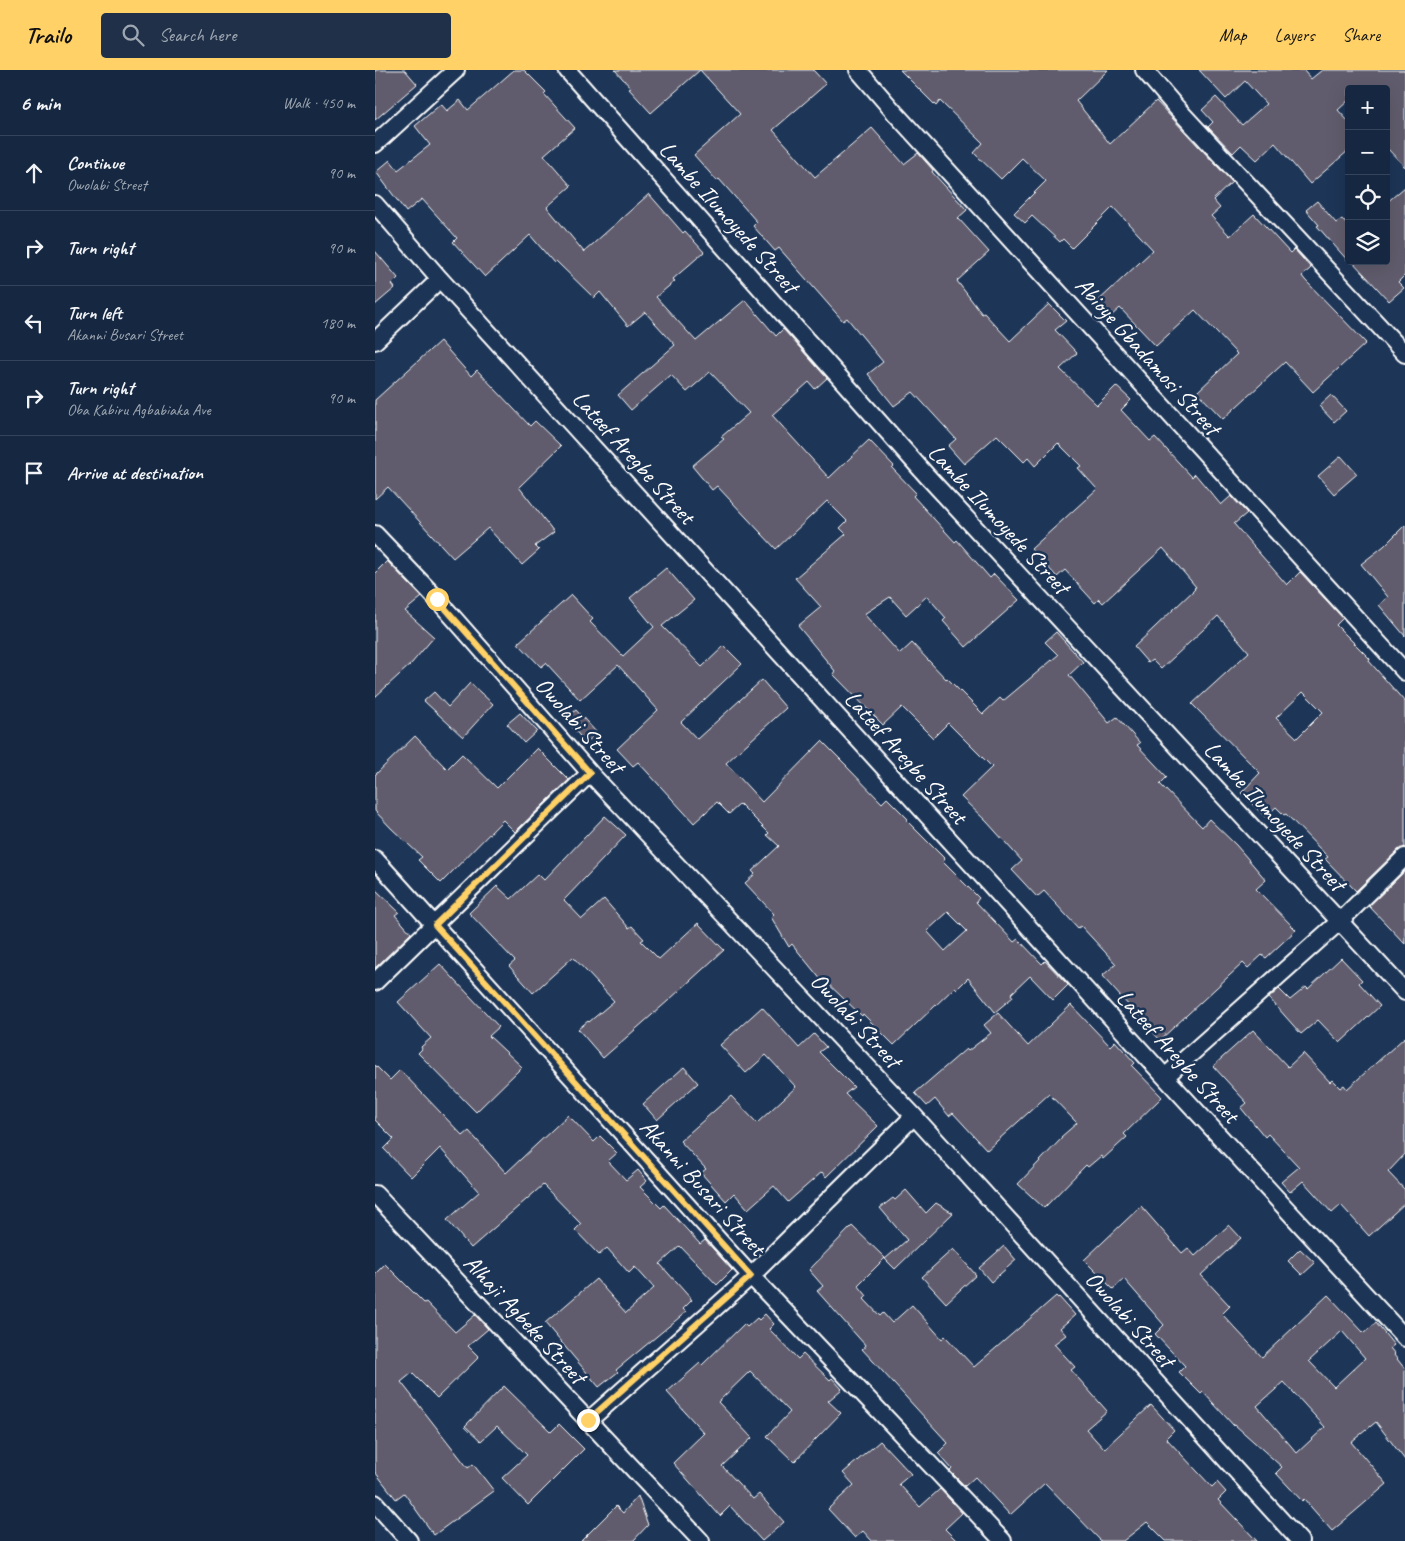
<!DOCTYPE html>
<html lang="en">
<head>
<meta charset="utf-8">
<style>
  :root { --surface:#162841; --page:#1f3048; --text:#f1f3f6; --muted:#9ea6b1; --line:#35445a; --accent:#ffd166 }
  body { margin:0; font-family:Caveat,sans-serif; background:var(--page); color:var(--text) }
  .controls { position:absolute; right:15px; top:15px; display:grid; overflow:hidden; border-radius:5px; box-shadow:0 5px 20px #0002 }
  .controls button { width:45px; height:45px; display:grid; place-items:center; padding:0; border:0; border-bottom:1px solid var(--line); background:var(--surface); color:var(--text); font:25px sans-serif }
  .stop { position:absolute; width:15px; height:15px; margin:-11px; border:4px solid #ffd166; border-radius:50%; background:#fff }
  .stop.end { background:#ffd166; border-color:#fff; box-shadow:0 1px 5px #0008 }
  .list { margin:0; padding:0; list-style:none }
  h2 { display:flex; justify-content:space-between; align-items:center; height:65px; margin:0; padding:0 20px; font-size:21px }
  h2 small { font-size:16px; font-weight:400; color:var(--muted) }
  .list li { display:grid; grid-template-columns:32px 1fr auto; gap:15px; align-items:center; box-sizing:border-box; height:75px; padding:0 20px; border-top:1px solid var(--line) }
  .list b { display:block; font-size:19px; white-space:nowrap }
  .list p { margin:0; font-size:16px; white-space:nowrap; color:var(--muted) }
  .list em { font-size:16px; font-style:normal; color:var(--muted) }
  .icon { flex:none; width:28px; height:28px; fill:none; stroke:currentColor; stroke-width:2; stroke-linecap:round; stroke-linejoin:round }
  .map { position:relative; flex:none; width:1030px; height:1471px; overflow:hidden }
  header { display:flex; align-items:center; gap:30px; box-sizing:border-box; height:70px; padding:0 25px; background:var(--accent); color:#111 }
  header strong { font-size:24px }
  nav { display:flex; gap:28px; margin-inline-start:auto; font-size:18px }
  .search { width:350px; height:45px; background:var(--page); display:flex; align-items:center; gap:12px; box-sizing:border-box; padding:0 18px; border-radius:5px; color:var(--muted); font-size:19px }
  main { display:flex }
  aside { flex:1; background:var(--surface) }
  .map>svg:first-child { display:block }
</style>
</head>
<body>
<header>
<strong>Trailo</strong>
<div class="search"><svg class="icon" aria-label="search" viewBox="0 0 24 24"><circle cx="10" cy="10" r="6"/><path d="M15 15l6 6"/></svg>Search here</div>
<nav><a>Map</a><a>Layers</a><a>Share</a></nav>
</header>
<main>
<aside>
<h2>6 min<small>Walk · 450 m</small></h2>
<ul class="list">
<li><svg class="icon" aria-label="ahead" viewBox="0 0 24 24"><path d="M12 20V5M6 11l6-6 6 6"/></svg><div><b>Continue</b><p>Owolabi Street</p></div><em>90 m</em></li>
<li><svg class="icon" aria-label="right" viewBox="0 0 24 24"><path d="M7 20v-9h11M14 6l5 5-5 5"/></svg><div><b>Turn right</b></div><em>90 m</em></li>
<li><svg class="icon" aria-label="left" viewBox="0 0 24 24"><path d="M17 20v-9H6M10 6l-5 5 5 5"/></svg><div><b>Turn left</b><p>Akanni Busari Street</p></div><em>180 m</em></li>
<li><svg class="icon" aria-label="right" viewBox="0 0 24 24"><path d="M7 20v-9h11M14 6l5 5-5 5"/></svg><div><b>Turn right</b><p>Oba Kabiru Agbabiaka Ave</p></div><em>90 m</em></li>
<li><svg class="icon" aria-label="arrive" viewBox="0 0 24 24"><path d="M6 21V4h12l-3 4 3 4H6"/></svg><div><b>Arrive at destination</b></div></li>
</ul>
</aside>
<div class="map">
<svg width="1030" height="1471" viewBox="0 0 1030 1471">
  <rect width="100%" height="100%" fill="#1d3557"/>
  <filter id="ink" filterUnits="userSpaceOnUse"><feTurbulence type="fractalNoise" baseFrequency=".02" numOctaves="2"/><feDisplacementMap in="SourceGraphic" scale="10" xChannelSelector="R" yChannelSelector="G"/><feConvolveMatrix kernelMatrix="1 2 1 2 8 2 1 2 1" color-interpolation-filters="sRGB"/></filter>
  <g filter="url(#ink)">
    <path fill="#605c6d" stroke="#fff" fill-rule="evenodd" d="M0,0h30l12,14 -42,36z
      M139,0h10l22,22 -2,2 31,34 -31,27 27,31 -24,21 37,45 65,-58 34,39 2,-2 19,21 -31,27 2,2 -19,16 40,44 49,-41 31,36 7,-7 44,49 -12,11 -6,-7 -37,33 57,63 40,-38 25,26 -2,2 24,25 -3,3 42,46 2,-2 33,38 4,-4 25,26 -53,47 -23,-26 3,-3 -19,-22 -21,19 -16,-18 -26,17 36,40 12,-11 34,36 1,-1 36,36 17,-16 3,3 55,-46 -13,-13 11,-10 27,30 -14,13 40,48 8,-6 23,26 -3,2 30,32 -7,7 42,43 7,-8 27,26 30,35 -10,9 40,41 -30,28 -4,-3 -14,13 -5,-5 -83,77 -58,-64 14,-12 -35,-38 -3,2 -34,-37 -7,6 -25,-27 10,-9 -35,-39 -26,-25 31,-30 -44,-44 -15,15 -31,-31 -19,18 -50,-51 2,-3 -37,-45 23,-19 -26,-29 51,-44 -6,-6 7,-7 -20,-20 -51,48 -59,-63 -5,4 -20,-24 32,-27 -3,-2 28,-24 -39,-41 -23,20 -16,-17 -40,35 -13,-15 57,-50 -30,-33 -17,14 -28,-34 -6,6 -38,-37 -2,2 -24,-28 -45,42 -32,-35 4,-4 -35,-39 -16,13 -30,-40 14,-12 8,10 32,-25 -15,-19 26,-22 6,7 13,-11 8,10z
      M240,0h198l13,14 -53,46 42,47 57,-49 32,36 14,-11 15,17 -1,2 35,38 -9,8 31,34 -32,29 25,33 2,-1 26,28 39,-37 17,17 -11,9 22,23 -17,16 37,36 19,-19 15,14 -10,10 29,31 5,-4 37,40 3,-3 26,31 10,-9 16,17 -13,11 53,61 13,-13 43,46 -7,7 34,34 -1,2 36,41v145l-7,3 -42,41 -31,-32 3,-2 -42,-43 -2,1 -8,-8 -11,10 -24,-24 19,-20 -68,-69 57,-52 -31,-36 -57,53 -9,-9 -4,3 -14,-16 61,-58 -1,-1 2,-1 -33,-39 -60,55 -4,-4 -4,4 -30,-33 -8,7 -26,-28 66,-60 -19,-21 3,-2 -23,-23 -23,23 -7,-8 -4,4 -27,-27 -33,29 -16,-18 8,-7 -43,-47 -19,14 -26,-32 15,-12 -36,-44 -4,3 -64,-73 -4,3 -22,-25 4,-4 -38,-43 -2,2 -23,-26 46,-41 -40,-44 -49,43 -22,-24 2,-1zM928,622l20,20 -26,26 -21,-20z
      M525,0h208l-32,31 34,43 46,-43 76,81 -19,18 7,8 -9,8 19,20 24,-22 36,39 4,-4 17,19 -9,8 3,4 61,63 -53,49 -28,-30 -62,57 -26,-27 40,-38 -42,-44 -39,36 -36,-38 -10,9 -4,-5 -2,1 -9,-9 58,-54 -40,-43 -41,41 -9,-9 -3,3 -28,-26 -7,7 -11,-10 32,-32 -24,-23 -21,21 -27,-26 9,-10 -43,-42 -4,5z
      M824,0h104l8,9 11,-9h83v97l-19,-20v-58h-37v11l-11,10 11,12v28l-39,34 -35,-41 -18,17 -16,-15 -8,8 -25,-26 5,-5 -11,-12 14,-13 26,28 24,-21 -21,-23 -19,18z
      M1030,117v88l-7,7 6,6 -15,13 -37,-40h34v-58z
      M942,131l19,22 6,-4 7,8v35l-32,-36 2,-1 -13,-15z
      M0,181l23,27 -6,6 3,4 -20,17z
      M65,271l31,35 6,-6 53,56 5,-5 26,25 -42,41 35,45 -19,14 4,4 -17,15 -34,-37 -35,30 -65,-71 -13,12v-99z
      M956,325l15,16 -12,11 -15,-16z
      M966,386l16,18 -23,20 -16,-18z
      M1030,455v111l-26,-31 9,-8 -27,-33 23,-18z
      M12,491l35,36 -17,14 29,26 -23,27 -36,33v-124z
      M291,498l28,32 -32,26 40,41 22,-21 18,18 -61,58 16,17 65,-59 24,28 -60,55 36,39 60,-61 25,25h-1l36,37 5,-5 21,21 -1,2 38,38 -2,3 36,36 -3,4 38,40 4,-3 24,25 3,-3 23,24 -15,15 -23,-24 -19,18 2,3 -18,15 -27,-34 -11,11 -2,-2 -61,58 -31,-31 -1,2 -38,-36 -2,1 -30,-37 -3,3 -18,-30 3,-3 -29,-31 10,-9 -3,-3 27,-25 -12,-11 2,-2 -29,-29 -11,10 -12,-12 -23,21 -56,-61 -5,4 -16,-17 41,-39 -40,-45 -38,35 -34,-37 -5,4 -23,-24 53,-48 22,24 -3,3 33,34 31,-29 -24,-29zM573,842l19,19 -22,20 -18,-20z
      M95,613l23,21 -30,33 -39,-36 10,-9 14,15z
      M201,640l21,23 -11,10 -21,-24z
      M145,643l17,18 -13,12 -17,-19z
      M40,666l32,33 15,-15 35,34 40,-40 32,32 -54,52 -12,-12 -62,63 -23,-23 4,-3 -31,-29 -16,-17v-36z
      M230,746l21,19 -62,65 18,19 22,-20 25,29 3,-2 12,13 -3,2 18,18 39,-36 26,27 -55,50 -66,58 -25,-29 10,-8 1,1 25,-21 -41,-44 -40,36 -24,-27 6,-5 -46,-48 28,-27 14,13 27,-25 6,6z
      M1030,801v73l-36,-38z
      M0,819l24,23 -4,3 16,18 -36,35z
      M966,888l21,22 -3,3 21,23 -40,37 -22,-23 -17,14 -32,-36 10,-9 11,11 16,-13 2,2z
      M65,894l59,63 -10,9 33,31 -46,45 -58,-59 4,-4 -1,-2 10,-9 -33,-36z
      M696,935l39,41 5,-5 20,22 -3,3 30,31 -38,37 3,3 -24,22 -2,-3 -13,11 -2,-2 -42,43 -26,-24 44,-46 -1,-1 16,-14 -28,-29 -62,56 -34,-37 -4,3 -14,-17 -8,7 -12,-13 51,-44 2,2 23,-18 -7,-8 14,-12 30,33z
      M387,937l37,41 15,-14 12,13 -7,5 35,35 -9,7 33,32 -52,51 -4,-5 -34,30 -14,-16 -26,23 -14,-16 -8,8 -25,-28 5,-4 -26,-28 51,-45 26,27 39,-36 -30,-32 -20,18 -26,-28z
      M878,960l35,37 15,-14 27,29 2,-2 8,8 4,-3 3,4 58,-52v117l-17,18 17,18v13l-36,33 -28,-31 -9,8 -29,-32 -13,11 -9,-10 18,-15 -31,-33 -3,3 -24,-29 6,-5 -34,-37z
      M0,995l15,15 10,-10 63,66 6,-5 37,42 62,-58 26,27 6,-6 17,17 -9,8 18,19 12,-10 9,11 -7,6 21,21 3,-3 36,39 5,-4 27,30 -15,15 -37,-39 -20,18 32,36 -9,9 3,3 -70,58 2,2 -19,15 -54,-64 51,-44 30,34 28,-25 -19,-21 -6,6 -22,-25 -8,7 -24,-25 6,-6 -38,-39 -72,63 -24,-28 32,-28 -39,-44 -29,29 -27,-28 10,-10 -19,-19z
      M309,997l14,16 -41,37 -14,-16z
      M531,1120l20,23 10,-10 17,10 -58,56 -10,-10 22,-19 -27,-32 13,-10 2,2z
      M766,1136l41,47 6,-5 7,8 34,-31 12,13 -40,37 29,31 -8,8 40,43 66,-62 36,38 12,-10 18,22 -4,3 5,6 -1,1 11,14v91l-29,-38 -25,20 36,42 -55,47 -28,-32 -2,2 -26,-28 6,-6 -47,-42 -1,1 -31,-34 -2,2 -22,-22 6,-6 -30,-32 9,-9 -40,-46 -11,10 -29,-29zM967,1261l23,27 -31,29 -25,-26zM909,1312l41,45 -28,26 -40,-47z
      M477,1156l33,32 -27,27 9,11 -3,3 16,17 3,-3 9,10 20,-18 30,34 3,-3 29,31 82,-71 2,2 1,-1 16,18 -15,13 6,7 -12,9 21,23 -4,3 36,41 -21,18 18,20 47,-44 23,25 -8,8 46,49 5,-5 9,10 -8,8 39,41h-91l-19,-19 -24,19h-22l-56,-58 -35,32 -35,-38 -10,9 -15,-15 2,-2 -14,-16 10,-10 -86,-94 4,-3 -49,-55 6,-5 -14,-16z
      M629,1176l12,14 -25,22 -12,-14z
      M578,1179l23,26 -30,28 -24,-26z
      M925,1179l15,14 -13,12 -14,-14z
      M10,1194l39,39 2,-1 29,30 20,-17 13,14 -20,17 11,11 -42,41 -25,-25 -11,9 67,86 5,-4 21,27 -60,44 -30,-42 -8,6 -21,-27v-198z
      M390,1244l9,10 -5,5 29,30 5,-5 27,26 2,-2 10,11 -14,12 13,12 -47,49 -27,-26 23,-24 -40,-41 -32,31 34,36 -30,28 31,33 6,-5 25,28 -22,19 -32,-35 -10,10 -47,-53 31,-30 -37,-41 33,-29 2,2 42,-41 3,3 10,-9 2,2z
      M129,1316l47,46 8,-8 25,25 -56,56 -26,-27 25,-23 -30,-29 -16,15 -16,-15z
      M505,1371l31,33 -12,10 21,23 20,-18 22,24 -17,16 12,12h-85l-9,-10 -8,7 -27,-29 26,-24 -11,-12z
      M263,1426l10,29 -15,16h-52l35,-35 7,7z"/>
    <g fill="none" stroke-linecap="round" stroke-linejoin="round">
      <defs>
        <path id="minor" d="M192,0l360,406 478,516
          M483,0l37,43 510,559
          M769,0l31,36 230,248
          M0,74l81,-74
          M0,134l65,75 725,798 240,261
          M0,271l65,-62
          M0,464l62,65 153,174 324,343 386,425
          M0,789l376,417 252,265
          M0,912l215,-209
          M790,1007l175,-156 65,-64
          M0,1124l326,347
          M213,1351l163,-145 163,-160
          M0,1433l34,38"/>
      </defs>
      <use href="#minor" stroke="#fff" stroke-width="20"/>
      <use href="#minor" stroke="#1d3557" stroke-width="16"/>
    </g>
  </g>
  <g fill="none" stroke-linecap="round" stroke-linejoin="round" filter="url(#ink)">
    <path stroke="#ffd166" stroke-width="6" d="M62,529l153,174 -155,152 316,351 -163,144"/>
  </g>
  <g text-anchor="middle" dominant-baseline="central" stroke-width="5" stroke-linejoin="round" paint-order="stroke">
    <g font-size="24" fill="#fff" stroke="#1d3557">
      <text transform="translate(354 147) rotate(48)">Lambe Ilumoyede Street</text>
      <text transform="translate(773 286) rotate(48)">Abioye Gbadamosi Street</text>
      <text transform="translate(259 387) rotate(48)">Lateef Aregbe Street</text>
      <text transform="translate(624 449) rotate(47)">Lambe Ilumoyede Street</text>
      <text transform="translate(205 655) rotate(48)">Owolabi Street</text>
      <text transform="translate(531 687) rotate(48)">Lateef Aregbe Street</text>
      <text transform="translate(900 746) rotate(47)">Lambe Ilumoyede Street</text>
      <text transform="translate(481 950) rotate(47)">Owolabi Street</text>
      <text transform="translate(803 986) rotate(48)">Lateef Aregbe Street</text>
      <text transform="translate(328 1117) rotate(48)">Akanni Busari Street</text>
      <text transform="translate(150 1249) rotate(47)">Alhaji Agbeke Street</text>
      <text transform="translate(755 1249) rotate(48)">Owolabi Street</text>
    </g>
  </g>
</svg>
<div class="controls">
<button>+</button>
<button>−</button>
<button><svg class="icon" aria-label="locate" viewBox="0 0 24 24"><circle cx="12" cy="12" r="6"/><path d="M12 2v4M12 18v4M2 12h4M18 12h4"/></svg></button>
<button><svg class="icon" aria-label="layers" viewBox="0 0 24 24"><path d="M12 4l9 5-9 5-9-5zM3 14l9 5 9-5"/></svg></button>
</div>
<div class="stop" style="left:62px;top:529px"></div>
<div class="stop end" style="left:213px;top:1350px"></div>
</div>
</main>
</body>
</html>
